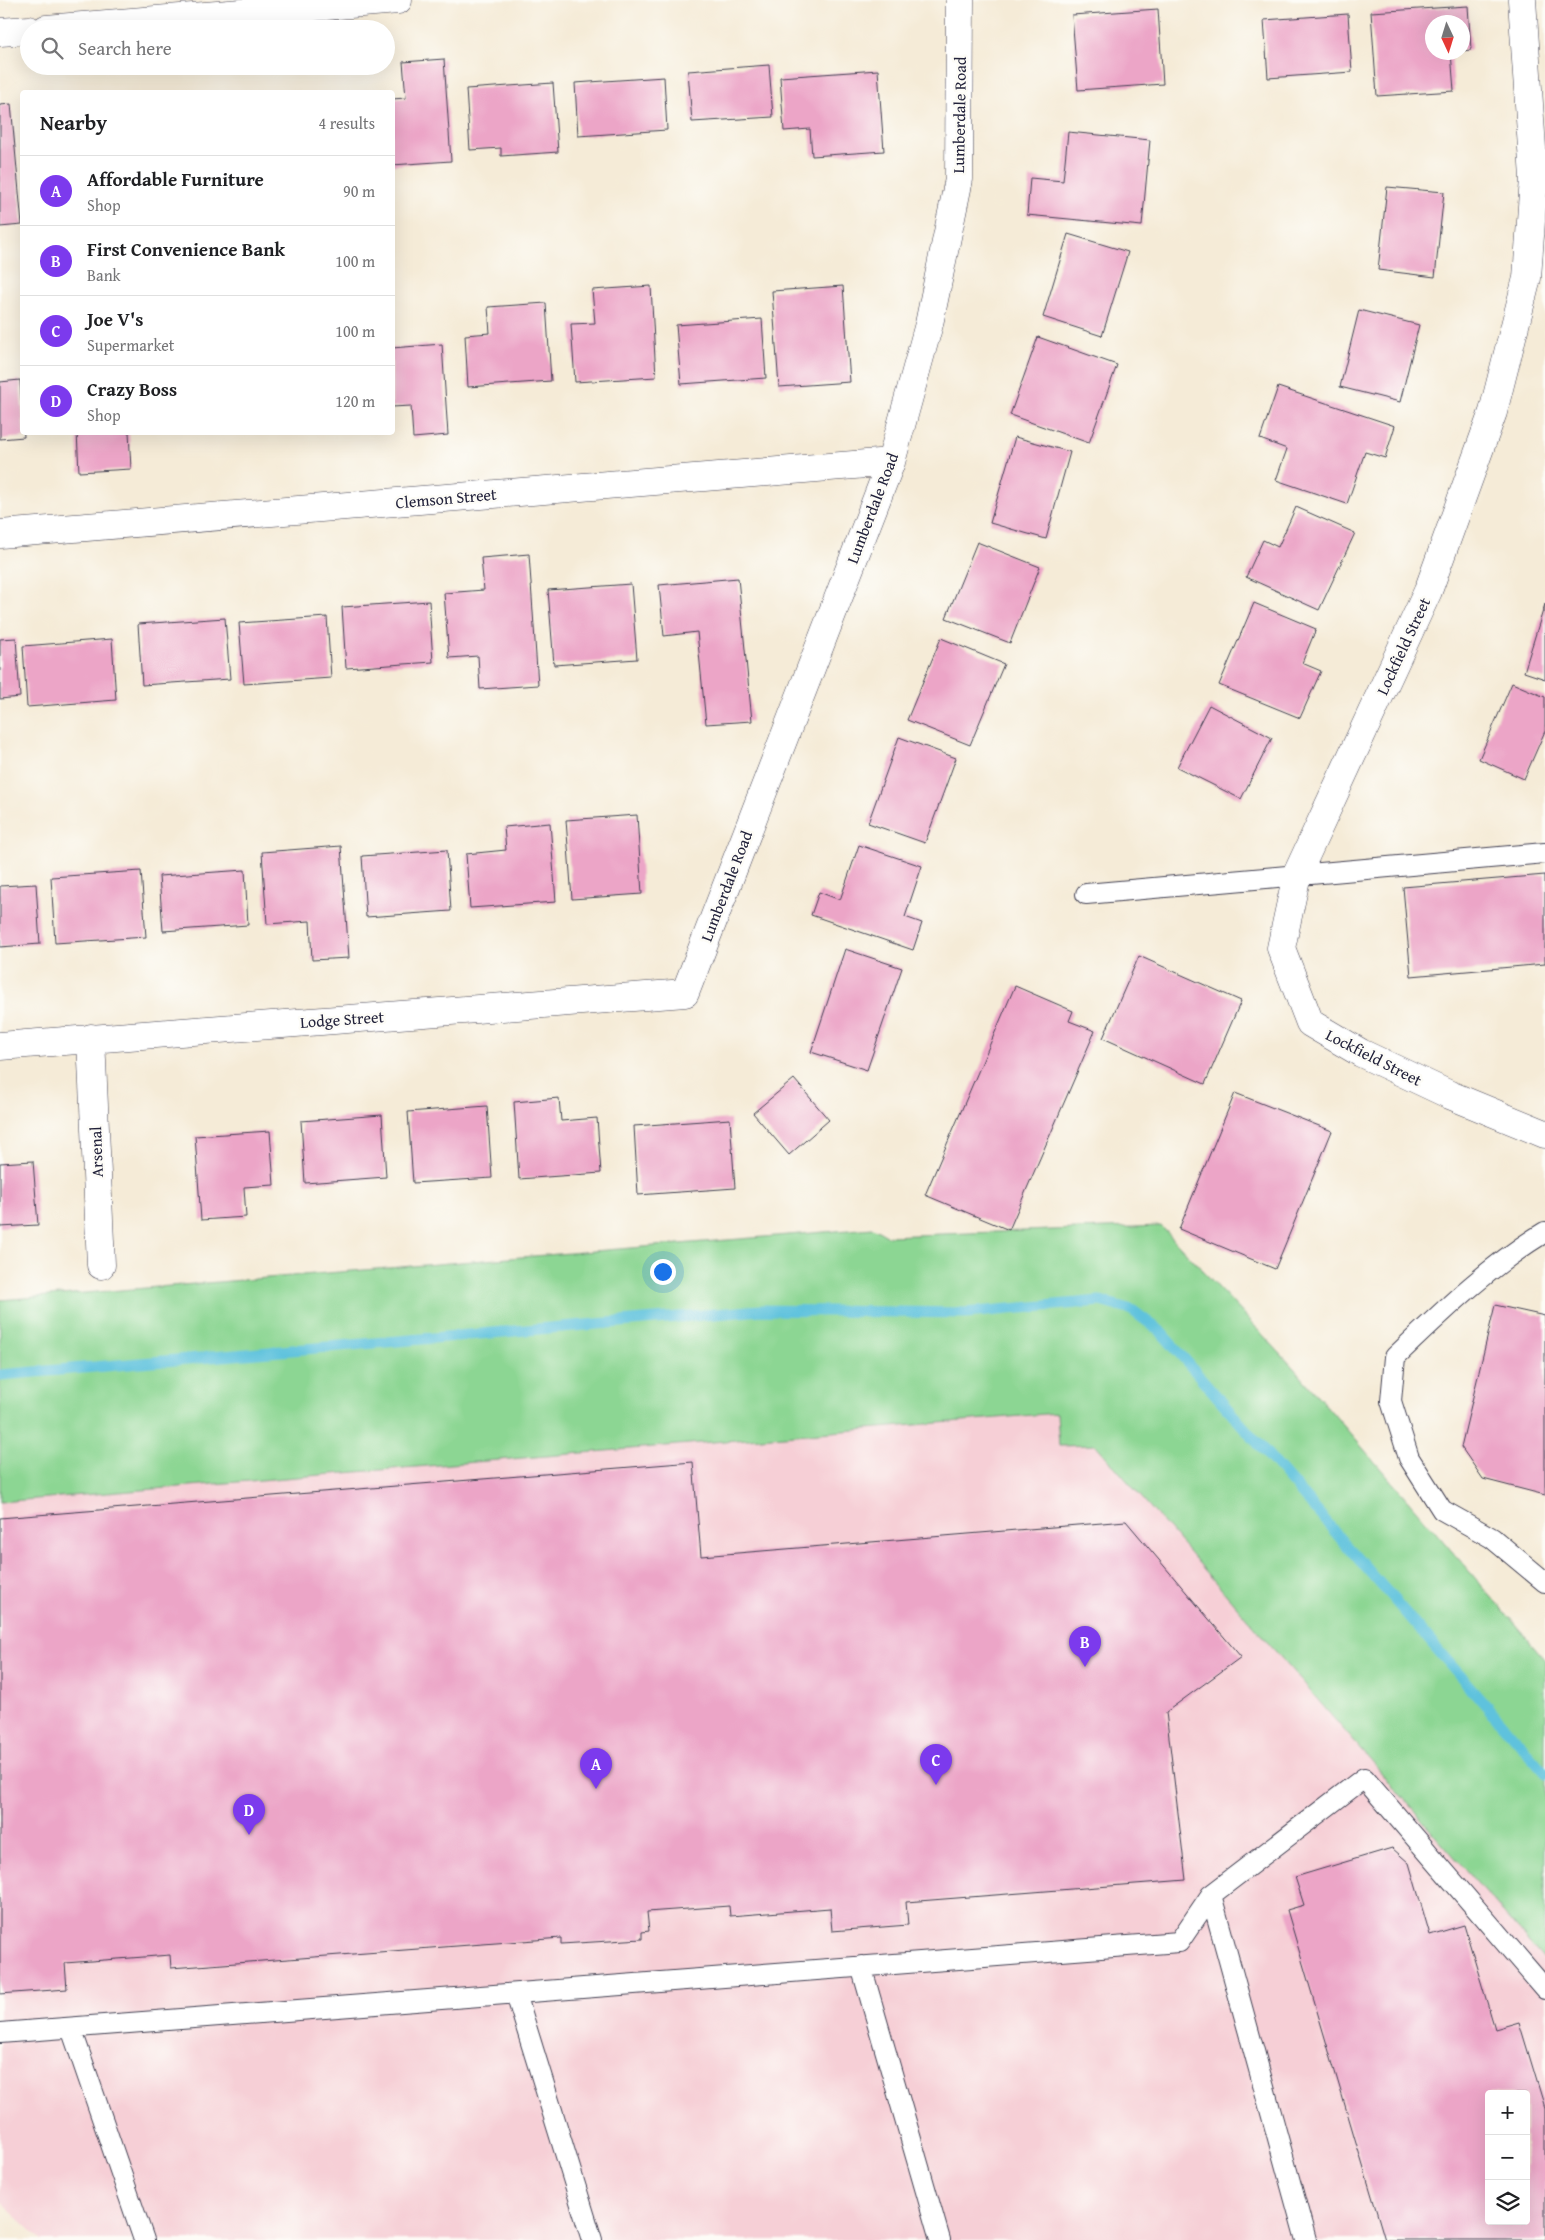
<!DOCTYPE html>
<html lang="en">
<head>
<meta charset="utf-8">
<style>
  :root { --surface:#fff; --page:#f6f6f6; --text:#202124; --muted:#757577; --line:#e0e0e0; --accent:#7c3aed }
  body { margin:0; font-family:"Gentium Book Plus",serif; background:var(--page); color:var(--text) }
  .controls { position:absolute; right:15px; bottom:15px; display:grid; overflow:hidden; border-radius:5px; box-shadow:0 5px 20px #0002 }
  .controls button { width:45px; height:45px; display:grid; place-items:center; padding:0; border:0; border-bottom:1px solid var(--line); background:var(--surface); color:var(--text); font:25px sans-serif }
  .compass { position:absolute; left:1425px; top:15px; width:45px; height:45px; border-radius:50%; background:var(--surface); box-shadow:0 5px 20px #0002; rotate:176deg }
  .you { position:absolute; left:662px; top:1271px; width:18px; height:18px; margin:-12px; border:4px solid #fff; border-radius:50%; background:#1a73e8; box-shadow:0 0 0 8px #1a73e833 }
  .badge { display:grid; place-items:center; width:32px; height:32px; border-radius:50%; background:var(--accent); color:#fff; font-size:16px; font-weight:700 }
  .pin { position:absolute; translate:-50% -41px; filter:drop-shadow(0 1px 2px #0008) }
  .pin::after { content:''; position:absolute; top:26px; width:18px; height:15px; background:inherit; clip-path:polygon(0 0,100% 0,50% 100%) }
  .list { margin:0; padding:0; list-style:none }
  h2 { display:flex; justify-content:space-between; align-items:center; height:65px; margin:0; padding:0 20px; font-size:21px }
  h2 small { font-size:16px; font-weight:400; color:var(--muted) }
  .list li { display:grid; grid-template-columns:32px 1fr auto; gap:15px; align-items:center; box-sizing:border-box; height:70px; padding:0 20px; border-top:1px solid var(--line) }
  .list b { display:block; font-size:19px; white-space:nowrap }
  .list p { margin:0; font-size:16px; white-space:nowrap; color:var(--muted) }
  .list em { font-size:16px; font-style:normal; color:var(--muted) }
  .icon { flex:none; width:28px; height:28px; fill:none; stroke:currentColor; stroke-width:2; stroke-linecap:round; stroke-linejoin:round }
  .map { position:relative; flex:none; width:1545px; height:2240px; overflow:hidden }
  .search { position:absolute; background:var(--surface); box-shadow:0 5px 20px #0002; left:20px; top:20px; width:375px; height:55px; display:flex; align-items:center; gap:12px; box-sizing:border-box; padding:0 18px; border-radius:28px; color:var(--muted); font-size:19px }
  .panel { position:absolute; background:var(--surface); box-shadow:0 5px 20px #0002; left:20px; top:90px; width:375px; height:345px; border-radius:5px }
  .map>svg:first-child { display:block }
</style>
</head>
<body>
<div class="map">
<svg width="1545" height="2240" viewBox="0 0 1545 2240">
  <rect width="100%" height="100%" fill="#fdfcf7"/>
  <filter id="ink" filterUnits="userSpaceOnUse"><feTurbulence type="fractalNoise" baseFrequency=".02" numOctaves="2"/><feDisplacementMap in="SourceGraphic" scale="10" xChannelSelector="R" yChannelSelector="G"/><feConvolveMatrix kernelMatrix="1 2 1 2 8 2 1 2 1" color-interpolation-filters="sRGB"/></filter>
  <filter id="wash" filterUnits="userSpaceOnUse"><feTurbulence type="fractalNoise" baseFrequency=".0096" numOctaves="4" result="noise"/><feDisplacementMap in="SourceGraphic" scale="20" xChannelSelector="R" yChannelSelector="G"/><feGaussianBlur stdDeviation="1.12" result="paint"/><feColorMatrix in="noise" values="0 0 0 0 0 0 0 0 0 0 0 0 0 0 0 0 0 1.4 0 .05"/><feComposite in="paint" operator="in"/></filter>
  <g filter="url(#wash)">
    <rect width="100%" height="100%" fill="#f5ebd7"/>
    <path fill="#f6cfd6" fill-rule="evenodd" d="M1058,1413l1,33 37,-1 449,516v279h-1503l-42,-38v-700zM1489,2094h37v127h-37z"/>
    <path fill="#8cd693" stroke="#577c67" d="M1161,1226l131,140 253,293v302l-449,-516 -37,1 -2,-33 -1057,89v-202l873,-72 14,8z"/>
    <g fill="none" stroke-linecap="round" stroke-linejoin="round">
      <path stroke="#5fc2dd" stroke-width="11" d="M0,1375l761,-65 204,3 135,-12 32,9 28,21 385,442"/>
    </g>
    <g id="blocks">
      <path fill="#eca5c7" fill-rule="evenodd" d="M1468,6l3,44 -9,1v-29h-30v30h19l3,39 -77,5 -6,-84z
        M1158,9l5,75 -85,6 -6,-75z
        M1348,14l4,58 -84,6 -4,-58z
        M444,59l7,102 -59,4v-66l14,-1 -3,-36z
        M769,65l4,52 -81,5 -4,-51z
        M878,70l6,81 -72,5 -2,-27 -26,2 -4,-54z
        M664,77l3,53 -89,6 -3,-53z
        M553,83l5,69 -57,4v-8l-31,2 -4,-61z
        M11,104l11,121 -22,2v-122z
        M1068,132l82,8 -8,86 -115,-11 3,-37 33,3z
        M1387,187l57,5 -9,85 -57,-7z
        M1068,234l60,18 -26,84 -59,-19z
        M651,286l5,91 -81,5 -4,-58 24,-1 -3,-33z
        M843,286l7,96 -71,5 -7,-96z
        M546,303l5,78 -83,6 -3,-52 25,-2 -2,-26z
        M1359,310l60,15 -19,77 -60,-15z
        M762,319l4,59 -85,6 -5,-59z
        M1038,337l79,28 -28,78 -79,-28z
        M442,344l6,91 -35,3 -2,-32 -19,1v-59z
        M20,380l4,57 -24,2v-57z
        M1278,387l117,39 -10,32 -20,-6 -18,52 -71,-24 11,-31 -27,-10z
        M77,432h52l2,37 -52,3z
        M1015,437l55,15 -24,87 -56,-16z
        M1296,507l59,26 -36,77 -73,-33 17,-37 15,7z
        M977,542l63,25 -30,76 -64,-25z
        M529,554l9,131 -58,4 -2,-33 -29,2 -5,-65 40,-3 -3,-32z
        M738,578l14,143 -46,3 -9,-92 -33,4 -5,-51z
        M631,584l6,75 -83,6 -6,-75z
        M429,601l4,61 -87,6 -4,-61z
        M1254,603l62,26 -14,34 19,8 -21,47 -81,-33z
        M1545,604v75l-21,-7z
        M327,617l4,61 -87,6 -5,-61z
        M225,618l5,61 -88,6 -4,-61z
        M16,638l4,59 -20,2v-60z
        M941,638l63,26 -34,81 -63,-25z
        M112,639l4,61 -89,7 -4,-61z
        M1512,683l33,14v34l-21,48 -45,-20z
        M1209,705l63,33 -31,61 -64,-32z
        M899,737l57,21 -31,85 -57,-20z
        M637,815l5,79 -70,5 -6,-79z
        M550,823l6,79 -86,6 -4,-54 40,-4 -2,-23z
        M859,845l63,21 -17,51 17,6 -9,27 -102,-35 8,-23 21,8z
        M341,846l8,112 -37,2 -2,-39 -43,3 -5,-72z
        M447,850l4,61 -85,6 -4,-61z
        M245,870l3,55 -85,6 -4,-55z
        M141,871l5,66 -91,6 -4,-66z
        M1545,875v89l-134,12 -8,-89z
        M36,884l4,60 -40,3v-61z
        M845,949l57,19 -35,102 -56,-18z
        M1139,956l102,45 -36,83 -102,-46z
        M1015,986l58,25 -4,10 26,10 -86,199 -84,-35z
        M794,1079l35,41 -40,35 -36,-42z
        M1235,1093l97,38 -57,138 -96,-40z
        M559,1098l2,23 36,-3 4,55 -82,6 -5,-77z
        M487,1106l5,72 -79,5 -5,-71z
        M382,1115l4,62 -81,6 -4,-62z
        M730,1119l5,69 -97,7 -4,-69z
        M270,1131l4,54 -30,2 2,30 -45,3 -6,-84z
        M33,1161l5,64 -38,2v-64z
        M1495,1305l50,11v179l-62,-16 -22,-32z
        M693,1462l8,94 425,-35 115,136 -75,55 20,168 -280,22 2,23 -76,6 -2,-23 -100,8 -1,-10 -82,6 2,19 -7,1v7l-81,5v-6l-390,30 -1,-13 -105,8 2,26 -67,5v-476z
        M1392,1848l17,15 21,72 34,-10 31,104 24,-7 26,86v132h-160l-98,-330 17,-5 -9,-28zM1489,2094h37v127h-37z"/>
    </g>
  </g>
  <g filter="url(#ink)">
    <use href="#blocks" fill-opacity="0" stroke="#424052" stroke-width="1"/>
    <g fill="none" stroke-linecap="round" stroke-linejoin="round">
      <defs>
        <path id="service" d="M1086,894l459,-41
          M1545,1232c-56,34 -103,80 -150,125l-4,44 18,57 33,52 50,28 53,44
          M861,1966l79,274
          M516,1994l76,246
          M71,2028l73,212
          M0,2033l1179,-91 32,-47
          M1306,2240l-95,-345 153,-117 181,211"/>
        <path id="minor" d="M1522,0l12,178 -7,100 -34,134 -65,179 -131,283 -16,74 29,75 51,30 89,42 95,39
          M46,29l352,-29
          M0,32l29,-2
          M0,534l891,-72
          M91,1038l10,227
          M0,1046l685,-53 206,-531 38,-138 30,-145 1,-179"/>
      </defs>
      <use href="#service" stroke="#424052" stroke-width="22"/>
      <use href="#minor" stroke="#424052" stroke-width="29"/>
      <use href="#service" stroke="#fff" stroke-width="20"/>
      <use href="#minor" stroke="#fff" stroke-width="28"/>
    </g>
  </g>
  <g text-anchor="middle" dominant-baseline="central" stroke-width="5" stroke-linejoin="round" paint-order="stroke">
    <g font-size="16" fill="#22223b" stroke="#fdfcf7">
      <text transform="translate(959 115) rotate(-89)">Lumberdale Road</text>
      <text transform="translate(446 498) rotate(-5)">Clemson Street</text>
      <text transform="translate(872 508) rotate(-69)">Lumberdale Road</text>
      <text transform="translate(1403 646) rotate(-65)">Lockfield Street</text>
      <text transform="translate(726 886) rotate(-69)">Lumberdale Road</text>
      <text transform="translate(342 1019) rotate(-4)">Lodge Street</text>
      <text transform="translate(1374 1057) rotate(27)">Lockfield Street</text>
      <text transform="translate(96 1152) rotate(-92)">Arsenal</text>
    </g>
  </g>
</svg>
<div class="controls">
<button>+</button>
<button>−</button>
<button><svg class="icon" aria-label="layers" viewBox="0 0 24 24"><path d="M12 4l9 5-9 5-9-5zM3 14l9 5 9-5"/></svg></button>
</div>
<svg class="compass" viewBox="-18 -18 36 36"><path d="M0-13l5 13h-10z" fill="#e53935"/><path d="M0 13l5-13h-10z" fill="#757577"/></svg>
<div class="you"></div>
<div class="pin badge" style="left:596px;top:1789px">A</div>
<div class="pin badge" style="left:1085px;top:1667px">B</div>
<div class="pin badge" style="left:936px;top:1785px">C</div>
<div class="pin badge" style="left:249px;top:1835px">D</div>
<div class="search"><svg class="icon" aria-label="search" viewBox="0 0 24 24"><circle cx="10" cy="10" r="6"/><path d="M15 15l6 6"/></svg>Search here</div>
<section class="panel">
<h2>Nearby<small>4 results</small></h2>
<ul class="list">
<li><span class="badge">A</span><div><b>Affordable Furniture</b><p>Shop</p></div><em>90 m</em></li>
<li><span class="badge">B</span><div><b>First Convenience Bank</b><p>Bank</p></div><em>100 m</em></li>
<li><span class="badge">C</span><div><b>Joe V's</b><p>Supermarket</p></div><em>100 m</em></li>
<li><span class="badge">D</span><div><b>Crazy Boss</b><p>Shop</p></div><em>120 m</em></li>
</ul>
</section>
</div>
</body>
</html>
